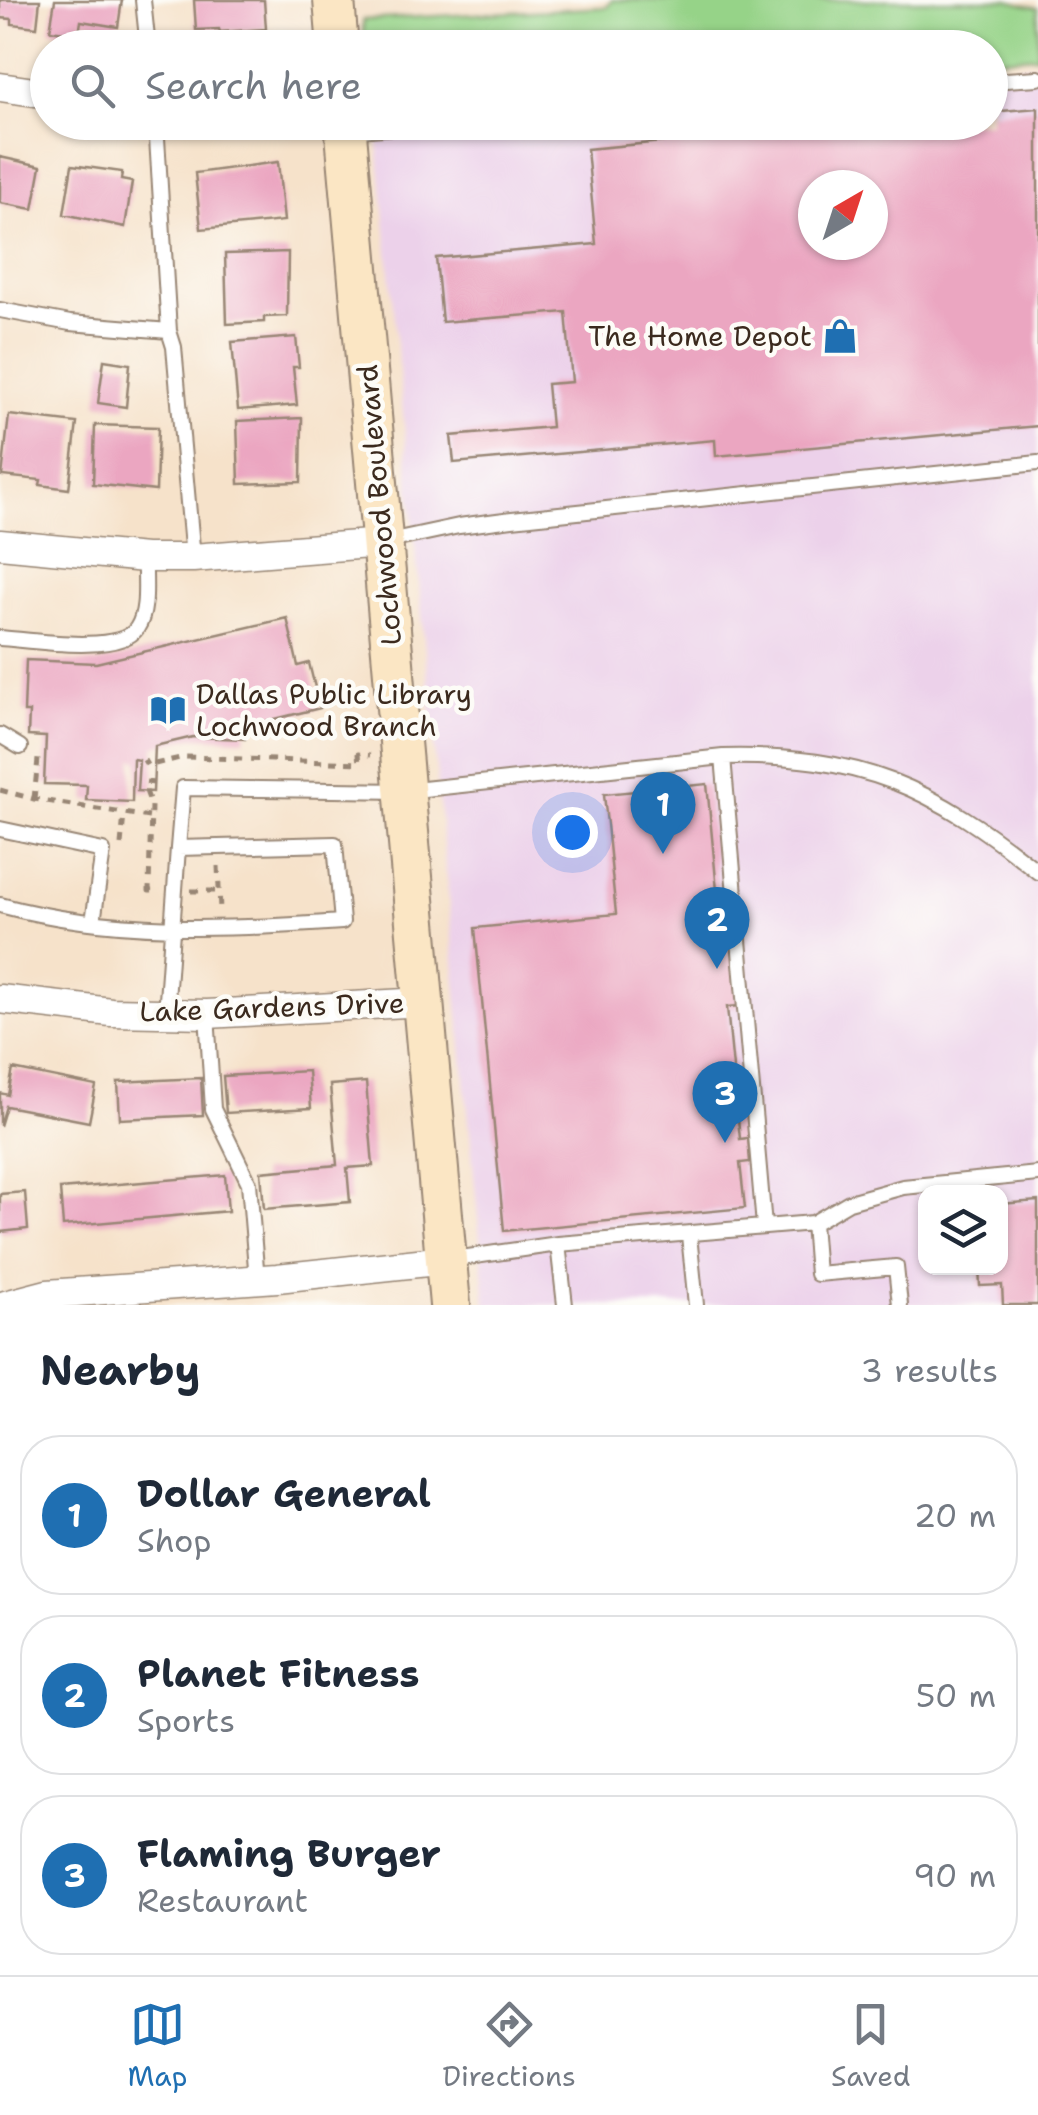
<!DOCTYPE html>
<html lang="en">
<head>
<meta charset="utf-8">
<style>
  :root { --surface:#fff; --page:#f2f2f3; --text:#1f2937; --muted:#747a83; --line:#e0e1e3; --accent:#1f6fb2 }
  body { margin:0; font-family:"Shantell Sans",sans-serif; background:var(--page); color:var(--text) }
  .controls { position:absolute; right:30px; bottom:30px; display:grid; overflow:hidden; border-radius:20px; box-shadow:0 2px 8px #0004 }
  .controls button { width:90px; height:90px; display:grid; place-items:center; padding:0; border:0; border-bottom:2px solid var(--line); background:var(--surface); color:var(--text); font:50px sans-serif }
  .compass { position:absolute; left:798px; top:170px; width:90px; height:90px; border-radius:50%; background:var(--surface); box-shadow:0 2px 8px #0004; rotate:39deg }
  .you { position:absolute; left:572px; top:832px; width:35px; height:35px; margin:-25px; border:8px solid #fff; border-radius:50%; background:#1a73e8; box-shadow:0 0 0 15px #1a73e833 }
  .badge { display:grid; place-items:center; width:65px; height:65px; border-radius:50%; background:var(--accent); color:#fff; font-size:32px; font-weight:700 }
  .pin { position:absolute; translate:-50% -82px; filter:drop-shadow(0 2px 5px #0008) }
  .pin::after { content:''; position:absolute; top:52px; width:35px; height:30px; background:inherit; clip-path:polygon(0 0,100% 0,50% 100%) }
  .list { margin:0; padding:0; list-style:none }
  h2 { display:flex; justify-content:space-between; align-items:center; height:130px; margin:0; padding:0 40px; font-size:42px }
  h2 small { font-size:32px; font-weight:400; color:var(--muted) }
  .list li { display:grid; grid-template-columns:65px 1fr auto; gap:30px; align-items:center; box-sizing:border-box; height:160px; margin:0 20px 20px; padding:0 20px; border:2px solid var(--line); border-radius:40px }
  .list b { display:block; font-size:38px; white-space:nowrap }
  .list p { margin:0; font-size:32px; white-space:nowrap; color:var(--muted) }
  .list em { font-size:32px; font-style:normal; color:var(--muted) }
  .icon { flex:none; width:55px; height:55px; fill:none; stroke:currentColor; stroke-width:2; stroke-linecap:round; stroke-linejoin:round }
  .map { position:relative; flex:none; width:1038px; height:1305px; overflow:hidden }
  .search { position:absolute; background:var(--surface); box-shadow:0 2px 8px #0004; left:30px; right:30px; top:30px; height:110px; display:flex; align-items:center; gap:25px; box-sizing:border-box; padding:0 35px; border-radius:55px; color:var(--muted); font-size:38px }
  .sheet { height:670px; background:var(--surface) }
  nav { display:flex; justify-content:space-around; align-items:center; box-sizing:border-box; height:140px; border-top:2px solid var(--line); background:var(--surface); font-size:28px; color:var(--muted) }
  nav a { display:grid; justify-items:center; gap:5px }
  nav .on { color:var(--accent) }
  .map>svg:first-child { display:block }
</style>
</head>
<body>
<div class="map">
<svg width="1038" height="1305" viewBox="0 0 1038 1305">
  <rect width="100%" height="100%" fill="#fdfcf7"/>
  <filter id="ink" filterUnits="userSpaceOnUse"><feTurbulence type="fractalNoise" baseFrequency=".01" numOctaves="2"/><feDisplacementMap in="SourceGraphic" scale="20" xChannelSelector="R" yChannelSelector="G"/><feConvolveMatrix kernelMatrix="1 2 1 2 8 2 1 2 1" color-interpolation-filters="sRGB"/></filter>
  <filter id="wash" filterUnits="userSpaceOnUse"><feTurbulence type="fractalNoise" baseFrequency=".0048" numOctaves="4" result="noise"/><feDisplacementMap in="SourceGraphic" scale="40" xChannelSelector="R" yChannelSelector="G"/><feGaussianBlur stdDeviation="2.25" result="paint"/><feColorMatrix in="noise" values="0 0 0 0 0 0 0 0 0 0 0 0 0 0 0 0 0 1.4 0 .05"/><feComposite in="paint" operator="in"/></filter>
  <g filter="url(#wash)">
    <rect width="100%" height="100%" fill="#f6e2ca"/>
    <path fill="#ecd1ea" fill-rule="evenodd" d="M1038,64v1241h-552l-110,-1182 614,-1 1,-54zM813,185h60v60h-60zM926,1192h74v76h-74z"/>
    <path fill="#96d388" stroke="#687e53" stroke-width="2.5" d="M612,0h396l30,8v48l-47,3 -1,-11 -627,-1v-27l244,-13z"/>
    <g id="blocks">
      <path fill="#eba6c1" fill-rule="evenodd" d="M0,0h40l-3,27 -25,-3v-5l-12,-1z
        M55,0h67l-4,27 -37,-6 -2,13 -29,-4z
        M194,0h70l2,29 -46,3 -1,-3 -23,1z
        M1038,108v318l-322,30 -1,-16 -261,23 -3,-27 100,-9 -4,-43 25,-2 -6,-70 -124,10 -6,-64 160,-14 -9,-95 291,-27h112v-10zM813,185h60v60h-60z
        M0,157l41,9 -8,43 -33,-6z
        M278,162l6,59 -83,8 -6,-56z
        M72,165l50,7 -1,8 11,2 -7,45 -61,-13z
        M288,252l-1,64 -23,1v5l-37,2 -2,-70z
        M296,337l3,30h-6l4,38 -59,5 -6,-68z
        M104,360l26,4 -4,43 -28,-4z
        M9,415l68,8 -8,66 -29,-4 1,-5 -39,-4z
        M302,418l-1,64 -62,2 -2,-63z
        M95,425l63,2 -2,64 -63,-7z
        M287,618l11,48 11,-3 11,45 -74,18 -1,13 -52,-2 -38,9 -2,46 -16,-1 2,-31 -6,-1 -1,43 -46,-2 1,-15 -43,-1 2,-47 -18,-1 1,-24h-5l2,-52 70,3z
        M707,784l15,160 13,-1 6,63 -14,1 13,132 8,-1 2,24 -10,1 5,45 -241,23 -29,-303 141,-14 -12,-120z
        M13,1069l83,17 -7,36 -83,-16 -6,20v-33l8,2z
        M308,1071l3,37 -85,5 -3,-37z
        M201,1078l2,37 -83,4 -2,-37z
        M366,1082l7,84 -26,2 3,34 -86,7 -3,-37 76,-7 -7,-80z
        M225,1175l3,36 -165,15 -3,-37z
        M25,1192l3,37 -28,3v-38z
        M1038,1201v104h-35l-1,-20 -22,1 -1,-18h21v-64z"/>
    </g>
  </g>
  <g filter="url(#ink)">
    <use href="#blocks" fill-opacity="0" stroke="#988674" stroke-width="2.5"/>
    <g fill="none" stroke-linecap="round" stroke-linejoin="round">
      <defs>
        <path id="lane" d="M143,0l5,48
          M990,81l48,-3
          M156,122l13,209
          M347,131l109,-9
          M0,310l70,13 99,8 5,16 19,211
          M384,542l75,-16 53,-7 526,-56
          M0,638c30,2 120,17 137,-10 12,-18 7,-49 8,-70
          M0,735l20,12
          M0,829l103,22 -10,71
          M0,905c111,30 228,25 342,17l-7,-78 -157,4 5,-60 222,3 318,-34
          M166,1014l12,-166
          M207,1014l6,95 36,74 8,97
          M813,1223l4,51 79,-7 4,38
          M764,1226l-41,-469c138,-3 210,30 315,115
          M689,1235l7,70
          M558,1244l7,61
          M447,1260l111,-16 255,-21 36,-21 54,-15 135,-13"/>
        <path id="street" d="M0,87l48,7
          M0,544l145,14h48l189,-15
          M0,999l111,13 96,2 217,-12
          M5,1305l42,-11 230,-16 169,-18"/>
        <path id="secondary" d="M334,0l4,48
          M345,122l105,1183"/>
      </defs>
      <use href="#lane" stroke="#988674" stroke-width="18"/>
      <use href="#street" stroke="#988674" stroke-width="31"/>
      <use href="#secondary" stroke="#988674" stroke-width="44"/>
      <path stroke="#988674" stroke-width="5" stroke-dasharray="8 8" stroke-linecap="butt" d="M144,760l3,5
        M155,764l29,-7 175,6 -1,-9 12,1
        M146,782l8,1
        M0,790l34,9 115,18
        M146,791l5,14 -2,86h6
        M34,799l4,-40 -3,-2
        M121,845l3,-30
        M218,866l2,44
        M191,891h28"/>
      <use href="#lane" stroke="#fff" stroke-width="14"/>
      <use href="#street" stroke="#fff" stroke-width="28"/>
      <use href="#secondary" stroke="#fbe6c4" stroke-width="40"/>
    </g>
  </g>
  <defs>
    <symbol id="shop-bare" viewBox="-9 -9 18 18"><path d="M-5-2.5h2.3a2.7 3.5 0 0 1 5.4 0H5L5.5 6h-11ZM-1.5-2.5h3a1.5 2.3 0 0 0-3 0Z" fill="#1f6fb2" stroke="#fdfcf7" stroke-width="2.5" paint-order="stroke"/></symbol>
    <symbol id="library-bare" viewBox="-9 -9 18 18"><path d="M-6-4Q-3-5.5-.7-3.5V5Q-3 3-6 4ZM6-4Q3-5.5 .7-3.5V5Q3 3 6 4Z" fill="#1f6fb2" stroke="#fdfcf7" stroke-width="2.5" paint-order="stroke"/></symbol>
  </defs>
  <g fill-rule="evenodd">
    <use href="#shop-bare" x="815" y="311" width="50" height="50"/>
    <use href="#library-bare" x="143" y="685" width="50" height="50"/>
  </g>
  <g text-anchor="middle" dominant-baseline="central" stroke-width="9" stroke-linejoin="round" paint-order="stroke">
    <g font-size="28" fill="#3b2a1e" stroke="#fdfcf7" text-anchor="end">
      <text x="812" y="336">The Home Depot</text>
      <text x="196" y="694" text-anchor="start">Dallas Public Library<tspan x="196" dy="32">Lochwood Branch</tspan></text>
    </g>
    <g font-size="28" fill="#3b2a1e" stroke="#fdfcf7">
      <text transform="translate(379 505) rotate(-95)">Lochwood Boulevard</text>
      <text transform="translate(272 1007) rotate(-2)">Lake Gardens Drive</text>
    </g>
  </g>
</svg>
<div class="controls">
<button><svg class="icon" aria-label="layers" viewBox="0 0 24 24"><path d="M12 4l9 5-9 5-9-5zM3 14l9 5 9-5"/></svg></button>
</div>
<svg class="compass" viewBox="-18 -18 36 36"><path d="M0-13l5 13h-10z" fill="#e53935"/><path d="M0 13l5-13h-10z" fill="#747a83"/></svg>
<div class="you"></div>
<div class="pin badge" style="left:663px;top:854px">1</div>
<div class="pin badge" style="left:717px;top:969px">2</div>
<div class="pin badge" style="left:725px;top:1143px">3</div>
<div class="search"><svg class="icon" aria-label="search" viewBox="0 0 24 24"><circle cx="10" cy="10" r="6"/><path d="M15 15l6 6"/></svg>Search here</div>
</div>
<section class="sheet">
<h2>Nearby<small>3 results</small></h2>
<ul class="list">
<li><span class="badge">1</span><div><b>Dollar General</b><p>Shop</p></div><em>20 m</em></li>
<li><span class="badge">2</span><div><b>Planet Fitness</b><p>Sports</p></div><em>50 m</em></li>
<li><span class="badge">3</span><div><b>Flaming Burger</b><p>Restaurant</p></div><em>90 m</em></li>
</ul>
</section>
<nav>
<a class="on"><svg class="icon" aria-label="map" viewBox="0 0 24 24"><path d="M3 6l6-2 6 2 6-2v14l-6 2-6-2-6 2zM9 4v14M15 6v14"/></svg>Map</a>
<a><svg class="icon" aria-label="directions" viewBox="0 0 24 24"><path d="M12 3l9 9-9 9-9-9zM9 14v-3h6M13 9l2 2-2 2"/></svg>Directions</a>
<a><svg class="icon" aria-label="saved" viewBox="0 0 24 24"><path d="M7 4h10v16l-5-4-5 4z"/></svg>Saved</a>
</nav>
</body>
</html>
